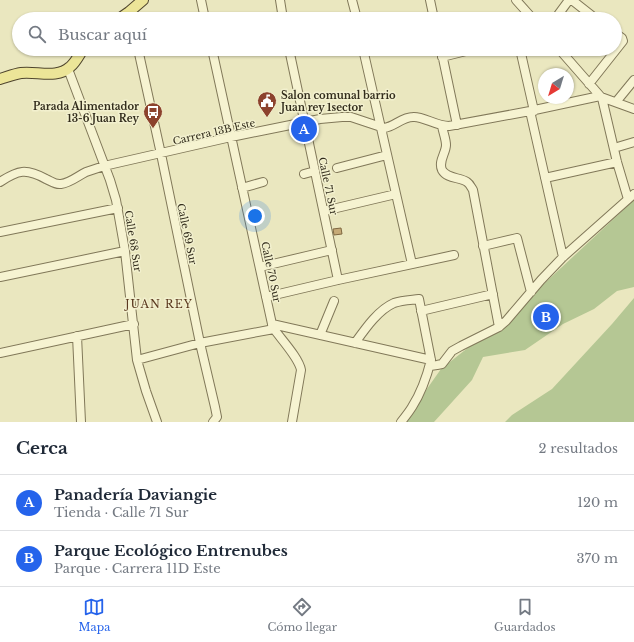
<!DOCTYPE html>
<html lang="es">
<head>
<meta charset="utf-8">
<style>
  :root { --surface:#fff; --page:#f6f6f7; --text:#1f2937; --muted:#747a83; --line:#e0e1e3; --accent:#2563eb }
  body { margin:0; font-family:"Libre Baskerville",serif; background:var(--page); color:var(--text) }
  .compass { position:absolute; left:538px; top:68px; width:36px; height:36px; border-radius:50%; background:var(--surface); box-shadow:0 1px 3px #0004; rotate:218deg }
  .you { position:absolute; left:255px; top:216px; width:14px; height:14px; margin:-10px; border:3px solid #fff; border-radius:50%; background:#1a73e8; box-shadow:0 0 0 6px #1a73e833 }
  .badge { display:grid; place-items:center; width:26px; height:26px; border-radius:50%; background:var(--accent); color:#fff; font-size:13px; font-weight:700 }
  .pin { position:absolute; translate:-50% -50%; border:2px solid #fff; box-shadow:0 1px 4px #0006 }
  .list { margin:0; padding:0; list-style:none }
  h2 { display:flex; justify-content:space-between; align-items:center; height:52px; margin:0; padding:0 16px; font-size:17px }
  h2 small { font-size:13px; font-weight:400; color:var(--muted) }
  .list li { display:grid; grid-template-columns:26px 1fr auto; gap:12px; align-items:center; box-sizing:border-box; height:56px; padding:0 16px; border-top:1px solid var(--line) }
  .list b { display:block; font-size:15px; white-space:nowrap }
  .list p { margin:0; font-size:13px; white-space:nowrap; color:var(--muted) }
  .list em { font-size:13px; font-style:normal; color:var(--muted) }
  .icon { flex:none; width:22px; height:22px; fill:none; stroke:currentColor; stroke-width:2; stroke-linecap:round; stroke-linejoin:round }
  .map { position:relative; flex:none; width:634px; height:422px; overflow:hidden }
  .search { position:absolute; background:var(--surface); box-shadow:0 1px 3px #0004; left:12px; right:12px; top:12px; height:44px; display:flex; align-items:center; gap:10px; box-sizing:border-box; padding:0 14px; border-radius:22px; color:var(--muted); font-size:15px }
  .sheet { height:164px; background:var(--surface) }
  nav { display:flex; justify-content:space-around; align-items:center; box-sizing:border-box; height:56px; border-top:1px solid var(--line); background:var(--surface); font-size:11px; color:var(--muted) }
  nav a { display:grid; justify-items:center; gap:2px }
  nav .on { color:var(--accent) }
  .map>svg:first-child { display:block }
</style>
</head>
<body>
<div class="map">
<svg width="634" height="422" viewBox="0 0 634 422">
  <rect width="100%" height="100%" fill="#eae7bf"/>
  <path fill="#b5c794" d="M634,200v87l-17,4 -23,18 -31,15 -38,26 -42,7 -11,23 -38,42h-29l7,-12 29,-41 33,-26 59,-49z
    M634,298v124h-129l7,-7 40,-26 60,-65z"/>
  <path fill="#c6aa77" stroke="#7f6740" d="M341,228l1,6 -8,1 -1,-6z"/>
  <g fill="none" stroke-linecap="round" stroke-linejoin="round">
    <defs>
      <path id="minor" d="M201,0l4,19
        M280,0l3,19
        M352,0l5,19
        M430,0l4,19
        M516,0l17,19
        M572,0l24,19
        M555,19l14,-19
        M138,49l23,105 39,189 15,64 2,10 -4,5
        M212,49l60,275 2,5c7,10 25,29 27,41l-9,52
        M289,49l49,231
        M363,49l49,215
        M441,49l16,76
        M520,49l14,62
        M559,49l42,48 33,12
        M442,57l32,-8
        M68,69l42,111 6,20 9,51 12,109 9,31 11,31
        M589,84l34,-43 -1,-3 -7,-5
        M602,98l15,64 11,37
        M616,102l18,-22
        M530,111l33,146
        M442,126c1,6 4,13 4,19 0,8 -8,16 -4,25 5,9 18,7 25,12 3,2 4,5 6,8l26,137
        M614,148l20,-6
        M337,168l50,-13
        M304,174l11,-3
        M545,178l72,-16
        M0,182c18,-12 26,-14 46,-3 5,2 9,6 15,5 9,-1 17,-8 25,-12 6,-2 12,-4 18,-6l127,-29 89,-18 22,-2h9l33,11c10,-1 18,-11 29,-11 10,-1 23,9 36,9l81,-15 70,-15
        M242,188l21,-6
        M324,211l72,-17
        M0,232l118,-24
        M483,246l34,-8 14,54
        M260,267l72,-17
        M0,277l125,-26
        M266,297l72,-17 116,-25
        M421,311l72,-17
        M272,324l159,36
        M320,335l14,-34
        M77,336l4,86
        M355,343c10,-14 23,-33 39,-40 8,-3 17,-3 25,-4l12,61c-4,16 -10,33 -19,47 -3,5 -7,10 -11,15
        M0,353l134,-29
        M137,360l63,-17 74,-14
        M430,366l7,-1 5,-1 10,-13 9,-5 38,-19 7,-6 35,-41 22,-23 71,-63"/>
      <path id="major" d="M119,19l10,-7 14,-12
        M0,79c7,-2 14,-5 21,-6 16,-2 36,6 49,-6 6,-5 9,-12 13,-18"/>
    </defs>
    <use href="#minor" stroke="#817859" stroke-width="10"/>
    <use href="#major" stroke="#4f452d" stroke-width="12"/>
    <use href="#minor" stroke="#f6f3d1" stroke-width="8"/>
    <use href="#major" stroke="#ece598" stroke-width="10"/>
  </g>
  <defs>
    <symbol id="civic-pin" viewBox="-11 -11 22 30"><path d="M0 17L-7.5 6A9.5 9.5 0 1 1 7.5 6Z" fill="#8c422d" stroke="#f2f0ce"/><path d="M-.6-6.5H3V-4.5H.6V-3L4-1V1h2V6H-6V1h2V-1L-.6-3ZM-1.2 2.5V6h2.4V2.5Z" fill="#fff"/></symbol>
    <symbol id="bus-pin" viewBox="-11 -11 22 30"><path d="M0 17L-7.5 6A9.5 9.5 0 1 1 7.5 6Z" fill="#8c422d" stroke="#f2f0ce"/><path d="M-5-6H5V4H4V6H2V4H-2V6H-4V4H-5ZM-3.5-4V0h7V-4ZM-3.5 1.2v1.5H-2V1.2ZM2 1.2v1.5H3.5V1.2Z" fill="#fff"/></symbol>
  </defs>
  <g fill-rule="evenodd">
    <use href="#civic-pin" x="256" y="90" width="22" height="30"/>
    <use href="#bus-pin" x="142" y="101" width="22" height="30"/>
  </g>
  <g text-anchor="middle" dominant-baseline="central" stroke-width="3" stroke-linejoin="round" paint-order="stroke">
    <g font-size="10" font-weight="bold" fill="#322c1c" stroke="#f2f0ce" text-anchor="start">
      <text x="281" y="95">Salon comunal barrio<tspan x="281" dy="12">Juan rey 1sector</tspan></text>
      <text x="139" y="106" text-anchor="end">Parada Alimentador<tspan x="139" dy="12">13-6 Juan Rey</tspan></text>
    </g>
    <g font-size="10" fill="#322c1c" stroke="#f2f0ce">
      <text transform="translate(214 132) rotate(-13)">Carrera 13B Este</text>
      <text transform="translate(328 186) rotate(78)">Calle 71 Sur</text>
      <text transform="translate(187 234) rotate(78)">Calle 69 Sur</text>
      <text transform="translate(133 241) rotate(81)">Calle 68 Sur</text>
      <text transform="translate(271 272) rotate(78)">Calle 70 Sur</text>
    </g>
    <g font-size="11" letter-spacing="1" fill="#5b391f" stroke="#f2f0ce">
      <text x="159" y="304">JUAN REY</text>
    </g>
  </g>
</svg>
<svg class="compass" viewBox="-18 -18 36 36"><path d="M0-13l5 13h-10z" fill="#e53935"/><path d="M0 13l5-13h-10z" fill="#747a83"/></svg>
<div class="you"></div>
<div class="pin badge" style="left:304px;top:129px">A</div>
<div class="pin badge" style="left:546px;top:317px">B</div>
<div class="search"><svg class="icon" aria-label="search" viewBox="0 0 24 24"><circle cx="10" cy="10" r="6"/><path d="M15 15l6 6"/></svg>Buscar aquí</div>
</div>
<section class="sheet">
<h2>Cerca<small>2 resultados</small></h2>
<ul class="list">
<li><span class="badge">A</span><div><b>Panadería Daviangie</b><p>Tienda · Calle 71 Sur</p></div><em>120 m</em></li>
<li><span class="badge">B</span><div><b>Parque Ecológico Entrenubes</b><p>Parque · Carrera 11D Este</p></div><em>370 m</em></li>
</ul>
</section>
<nav>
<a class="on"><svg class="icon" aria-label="map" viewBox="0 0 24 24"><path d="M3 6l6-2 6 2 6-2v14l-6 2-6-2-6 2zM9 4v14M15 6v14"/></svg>Mapa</a>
<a><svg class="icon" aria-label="directions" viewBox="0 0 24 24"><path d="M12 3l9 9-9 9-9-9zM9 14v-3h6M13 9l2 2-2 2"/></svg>Cómo llegar</a>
<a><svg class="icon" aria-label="saved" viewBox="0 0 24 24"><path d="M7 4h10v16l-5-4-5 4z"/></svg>Guardados</a>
</nav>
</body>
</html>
